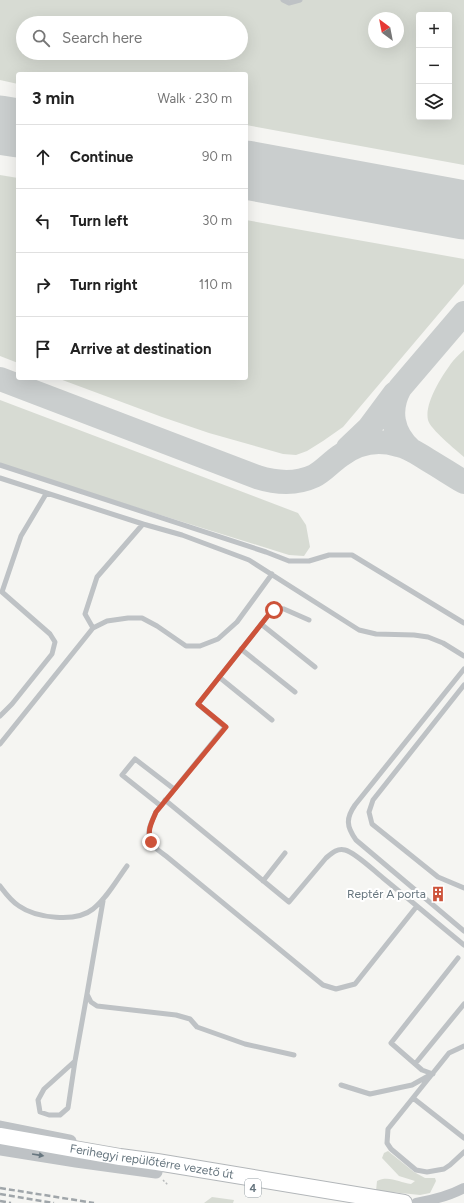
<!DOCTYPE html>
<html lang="en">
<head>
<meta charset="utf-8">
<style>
  :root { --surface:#fff; --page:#f6f6f6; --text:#222; --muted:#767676; --line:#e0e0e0 }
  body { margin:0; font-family:Figtree,sans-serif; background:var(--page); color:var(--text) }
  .controls { position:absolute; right:12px; top:12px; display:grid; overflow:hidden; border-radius:4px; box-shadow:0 4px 16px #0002 }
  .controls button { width:36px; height:36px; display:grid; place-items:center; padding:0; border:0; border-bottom:1px solid var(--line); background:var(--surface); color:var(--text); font:20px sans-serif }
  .compass { position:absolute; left:368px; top:12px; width:36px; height:36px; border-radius:50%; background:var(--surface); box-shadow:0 4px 16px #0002; rotate:328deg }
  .stop { position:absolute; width:12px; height:12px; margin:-9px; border:3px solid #cd533a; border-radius:50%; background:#fff }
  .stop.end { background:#cd533a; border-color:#fff; box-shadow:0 1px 4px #0008 }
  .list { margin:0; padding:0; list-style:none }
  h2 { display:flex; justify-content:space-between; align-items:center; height:52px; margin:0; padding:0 16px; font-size:17px }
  h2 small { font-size:13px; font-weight:400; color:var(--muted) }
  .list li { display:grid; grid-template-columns:26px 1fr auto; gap:12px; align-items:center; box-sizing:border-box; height:64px; padding:0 16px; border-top:1px solid var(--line) }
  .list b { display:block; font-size:15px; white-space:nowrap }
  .list em { font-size:13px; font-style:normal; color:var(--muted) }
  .icon { flex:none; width:22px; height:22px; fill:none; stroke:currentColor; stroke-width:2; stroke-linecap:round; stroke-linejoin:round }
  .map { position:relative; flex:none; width:464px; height:1203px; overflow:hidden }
  .search { position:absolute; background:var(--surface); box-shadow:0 4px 16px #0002; left:16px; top:16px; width:232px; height:44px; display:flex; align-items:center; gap:10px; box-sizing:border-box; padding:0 14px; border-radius:22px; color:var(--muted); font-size:15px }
  .panel { position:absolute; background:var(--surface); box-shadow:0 4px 16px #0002; left:16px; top:72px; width:232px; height:308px; border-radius:4px }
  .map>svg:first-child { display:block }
</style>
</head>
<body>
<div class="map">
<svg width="464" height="1203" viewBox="0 0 464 1203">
  <rect width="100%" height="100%" fill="#f5f5f2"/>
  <path fill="#d7dbd3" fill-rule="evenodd" d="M0,0h464v165l-218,-40v-51h-228v10l-18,-4zM419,15h30v102h-30zM374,18h24v24h-24zM23,23h218v30h-218z
    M0,175l18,3v185l-18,-7z
    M246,220l218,39v25l-121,143 -20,14 -16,10 -11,4 -13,-1 -74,-21 -47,-16 -105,-39h189z
    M464,350v107c-8,-7 -34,-28 -36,-37 -4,-17 15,-46 25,-59 3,-4 7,-7 11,-11z
    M0,400l298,113 8,12 4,22 -6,9 -15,-1 -289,-90z
    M388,1151l26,21 11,6h10l1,3 -6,12 -10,2 -29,-3 -2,1 -13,-2 1,-10c12,-6 23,2 34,3l4,-3 -16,-5 -17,-18 2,-5z
    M212,1197l22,3 -1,3h-29z"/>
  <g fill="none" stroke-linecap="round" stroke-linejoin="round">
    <path stroke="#cacece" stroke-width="24" d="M0,379l257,98c19,6 38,8 57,-1 10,-5 17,-14 26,-20 17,-13 38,-17 58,-11 11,2 20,9 30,15 12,7 24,15 36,22
      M348,448l21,-20 26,-35
      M411,450c-19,-17 -23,-40 -11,-62l64,-75"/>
    <path stroke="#cacece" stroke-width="59" d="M0,125l18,3
      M246,170l218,40"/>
    <defs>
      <g id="primary">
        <path id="s1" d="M0,1136l120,21 37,5 247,41"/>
      </g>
    </defs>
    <use href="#primary" stroke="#b2b6b9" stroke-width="18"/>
    <path stroke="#b8bbbc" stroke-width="1.5" stroke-dasharray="2 2" stroke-linecap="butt" d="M163,1180l5,5"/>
    <path stroke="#bec2c5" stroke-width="5" d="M283,0l6,3 11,-3
      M0,465l266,87 23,9h20l20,-6h23l112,68
      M0,478l143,46 39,11 67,25 110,70 17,4 38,1 14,2 15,6 21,13
      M309,620l-25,-11c-6,-1 -9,1 -14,4l-72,91 27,23 -69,85c-4,9 -11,21 -5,31 3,5 10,9 15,13l157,129 13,4 19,-5 62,-78
      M261,624l54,43
      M93,628l-8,-14 12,-37 46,-53
      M241,649l54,43
      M464,669l-109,136c-9,13 -9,21 1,35l108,91
      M219,677l53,43
      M464,685l-91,115 -4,12 3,12 66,53 26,11
      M0,716l12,-12 40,-50 3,-12 -5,-8 -48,-42 19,-56 25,-42
      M0,744l93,-116 14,-7 21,-3h14l15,8 29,20h14l18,-7 19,-17 35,-48
      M165,800l124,102 37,-44c6,-5 11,-10 19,-8 11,3 28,20 38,28 27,22 54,45 81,67
      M161,806l-39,-31 13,-16 39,30
      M263,881l22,-28
      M0,886c6,8 11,15 19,20 17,12 57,17 74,3 14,-11 23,-28 34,-43
      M103,901l-16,93 4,8 6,4 79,9 14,4 7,8 48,17 49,11
      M464,1046l-15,7 -61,76 -1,14 4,6 25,21 11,2 17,-3 6,-4 14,-13
      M75,1061l-7,47 -8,7h-11l-9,-3 -2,-12 6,-11 31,-28 12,-67
      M415,1064l49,-60
      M433,1074l-11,-4 -31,-27 67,-85
      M341,1085l29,9 42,-9 18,-10
      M413,1098l51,40"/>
    <path stroke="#bec2c5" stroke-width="10" d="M416,1203c17,-3 33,-7 48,-15"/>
    <path stroke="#bec2c5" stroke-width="13" d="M0,1127l70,14
      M0,1149l76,12 80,11"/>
    <use href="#primary" stroke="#fff" stroke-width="16"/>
    <path stroke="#a0a6aa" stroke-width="2.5" stroke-dasharray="6 3" stroke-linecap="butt" d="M0,1188l94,15
      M0,1194l54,9
      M0,1201l11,2"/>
  </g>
  <defs><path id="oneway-solid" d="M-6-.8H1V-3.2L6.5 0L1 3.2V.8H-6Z"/></defs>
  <use fill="#67767f" href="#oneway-solid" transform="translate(38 1155) rotate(9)"/>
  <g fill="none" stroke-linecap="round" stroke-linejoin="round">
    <path stroke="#cd533a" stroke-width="5" d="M151,842c-4,-12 0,-18 5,-30l70,-85 -28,-23 72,-91 4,-3"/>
  </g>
  <defs>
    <symbol id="building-bare" viewBox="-9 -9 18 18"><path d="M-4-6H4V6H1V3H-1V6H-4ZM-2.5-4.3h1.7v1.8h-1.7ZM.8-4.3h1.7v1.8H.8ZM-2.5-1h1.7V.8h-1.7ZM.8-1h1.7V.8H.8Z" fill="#cd533a" stroke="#fff" stroke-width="2.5" paint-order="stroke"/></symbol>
  </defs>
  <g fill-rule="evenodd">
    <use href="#building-bare" x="427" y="883" width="22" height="22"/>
  </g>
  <g text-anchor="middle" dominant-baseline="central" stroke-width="4" stroke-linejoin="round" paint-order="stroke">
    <rect fill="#fff" stroke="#959fa5" stroke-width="1" x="245" y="1179" width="16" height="18" rx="3"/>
    <g font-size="11" font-weight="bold" fill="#67767f">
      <text x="253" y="1188">4</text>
    </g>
    <g font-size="12" fill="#67767f" stroke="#fff" text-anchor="end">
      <text x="426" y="894">Reptér A porta</text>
    </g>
    <g font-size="12" fill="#67767f" stroke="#fff">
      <text stroke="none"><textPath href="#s1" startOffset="154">Ferihegyi repülőtérre vezető út</textPath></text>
    </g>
  </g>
</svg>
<div class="controls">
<button>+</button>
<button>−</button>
<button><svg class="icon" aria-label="layers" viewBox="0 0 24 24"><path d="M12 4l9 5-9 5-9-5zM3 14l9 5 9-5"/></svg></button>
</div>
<svg class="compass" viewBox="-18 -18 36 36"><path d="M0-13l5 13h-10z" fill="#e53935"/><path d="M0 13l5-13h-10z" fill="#767676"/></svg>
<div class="stop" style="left:274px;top:610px"></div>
<div class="stop end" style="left:151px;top:842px"></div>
<div class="search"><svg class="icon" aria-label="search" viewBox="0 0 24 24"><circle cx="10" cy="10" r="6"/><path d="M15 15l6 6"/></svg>Search here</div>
<section class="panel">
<h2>3 min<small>Walk · 230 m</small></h2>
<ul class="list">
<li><svg class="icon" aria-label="ahead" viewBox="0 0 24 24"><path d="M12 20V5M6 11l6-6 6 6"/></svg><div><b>Continue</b></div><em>90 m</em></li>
<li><svg class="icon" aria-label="left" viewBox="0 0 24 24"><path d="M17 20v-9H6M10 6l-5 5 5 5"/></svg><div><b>Turn left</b></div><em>30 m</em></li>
<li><svg class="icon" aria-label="right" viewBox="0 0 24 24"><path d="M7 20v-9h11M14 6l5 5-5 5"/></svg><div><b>Turn right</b></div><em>110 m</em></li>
<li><svg class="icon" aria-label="arrive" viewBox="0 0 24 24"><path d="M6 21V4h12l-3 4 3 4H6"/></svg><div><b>Arrive at destination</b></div></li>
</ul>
</section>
</div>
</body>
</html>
